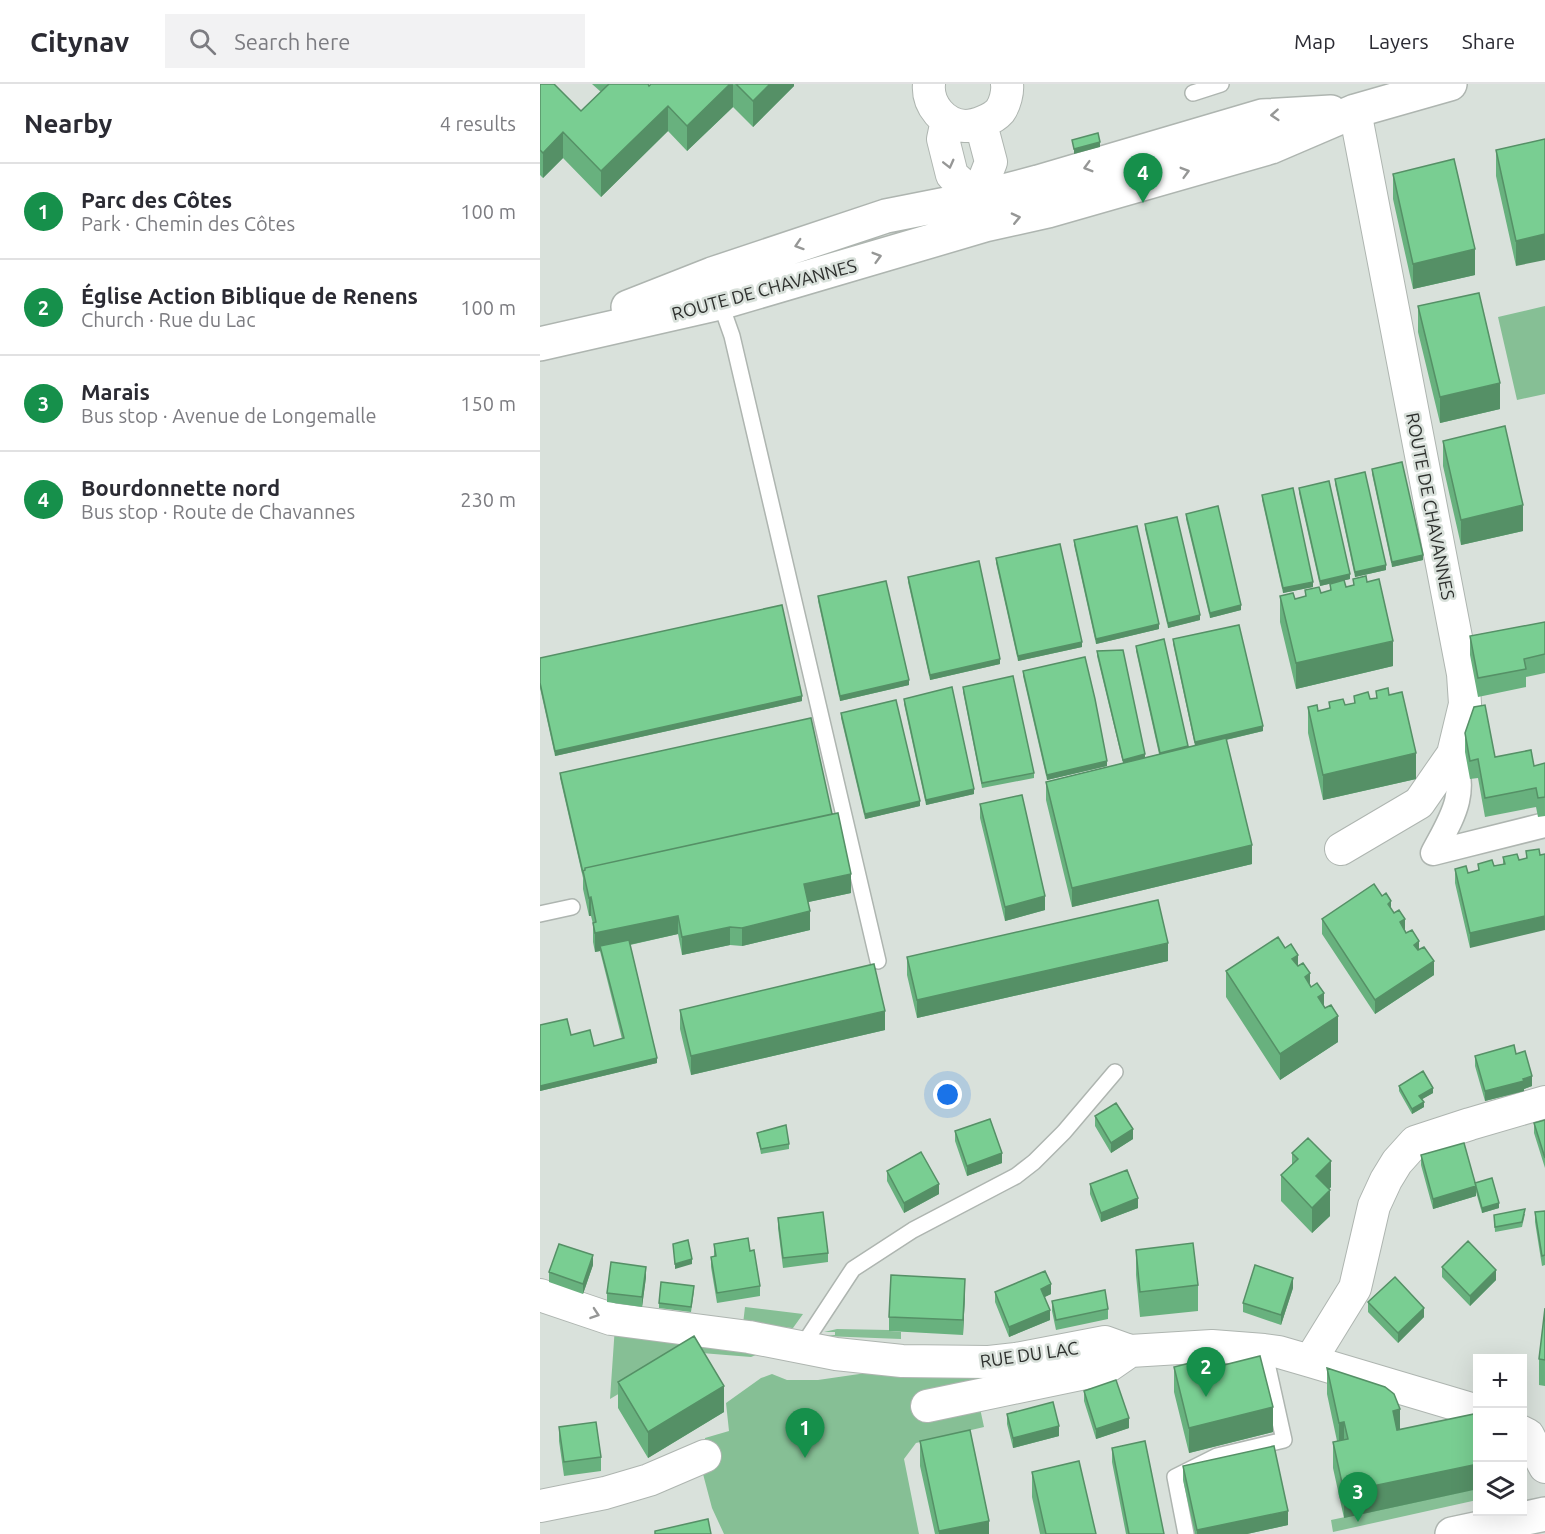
<!DOCTYPE html>
<html lang="en">
<head>
<meta charset="utf-8">
<style>
  :root { --surface:#fff; --page:#f2f2f3; --text:#2b2b33; --muted:#7c7c81; --line:#e1e1e2; --accent:#16904b }
  body { margin:0; font-family:Ubuntu,sans-serif; background:var(--page); color:var(--text) }
  .controls { position:absolute; right:18px; bottom:18px; display:grid; overflow:hidden; border-radius:0px; box-shadow:0 6px 24px #0002 }
  .controls button { width:54px; height:54px; display:grid; place-items:center; padding:0; border:0; border-bottom:2px solid var(--line); background:var(--surface); color:var(--text); font:30px sans-serif }
  .you { position:absolute; left:408px; top:1011px; width:21px; height:21px; margin:-15px; border:4px solid #fff; border-radius:50%; background:#1a73e8; box-shadow:0 0 0 9px #1a73e833 }
  .badge { display:grid; place-items:center; width:39px; height:39px; border-radius:50%; background:var(--accent); color:#fff; font-size:20px; font-weight:700 }
  .pin { position:absolute; translate:-50% -50px; filter:drop-shadow(0 2px 3px #0008) }
  .pin::after { content:''; position:absolute; top:32px; width:21px; height:18px; background:inherit; clip-path:polygon(0 0,100% 0,50% 100%) }
  .list { margin:0; padding:0; list-style:none }
  h2 { display:flex; justify-content:space-between; align-items:center; height:78px; margin:0; padding:0 24px; font-size:26px }
  h2 small { font-size:20px; font-weight:400; color:var(--muted) }
  .list li { display:grid; grid-template-columns:39px 1fr auto; gap:18px; align-items:center; box-sizing:border-box; height:96px; padding:0 24px; border-top:2px solid var(--line) }
  .list b { display:block; font-size:22px; white-space:nowrap }
  .list p { margin:0; font-size:20px; white-space:nowrap; color:var(--muted) }
  .list em { font-size:20px; font-style:normal; color:var(--muted) }
  .icon { flex:none; width:33px; height:33px; fill:none; stroke:currentColor; stroke-width:2; stroke-linecap:round; stroke-linejoin:round }
  .map { position:relative; flex:none; width:1005px; height:1450px; overflow:hidden }
  header { display:flex; align-items:center; gap:36px; box-sizing:border-box; height:84px; padding:0 30px; background:var(--surface); border-bottom:2px solid var(--line) }
  header strong { font-size:28px }
  nav { display:flex; gap:33px; margin-inline-start:auto; font-size:21px }
  .search { width:420px; height:54px; background:var(--page); display:flex; align-items:center; gap:15px; box-sizing:border-box; padding:0 21px; border-radius:0px; color:var(--muted); font-size:22px }
  main { display:flex }
  aside { flex:1; background:var(--surface) }
  .map>svg:first-child { display:block }
</style>
</head>
<body>
<header>
<strong>Citynav</strong>
<div class="search"><svg class="icon" aria-label="search" viewBox="0 0 24 24"><circle cx="10" cy="10" r="6"/><path d="M15 15l6 6"/></svg>Search here</div>
<nav><a>Map</a><a>Layers</a><a>Share</a></nav>
</header>
<main>
<aside>
<h2>Nearby<small>4 results</small></h2>
<ul class="list">
<li><span class="badge">1</span><div><b>Parc des Côtes</b><p>Park · Chemin des Côtes</p></div><em>100 m</em></li>
<li><span class="badge">2</span><div><b>Église Action Biblique de Renens</b><p>Church · Rue du Lac</p></div><em>100 m</em></li>
<li><span class="badge">3</span><div><b>Marais</b><p>Bus stop · Avenue de Longemalle</p></div><em>150 m</em></li>
<li><span class="badge">4</span><div><b>Bourdonnette nord</b><p>Bus stop · Route de Chavannes</p></div><em>230 m</em></li>
</ul>
</aside>
<div class="map">
<svg width="1005" height="1450" viewBox="0 0 1005 1450">
  <rect width="100%" height="100%" fill="#d9e1db"/>
  <path fill="#86bf95" d="M1005,222v88l-28,6 -19,-83z
    M205,1223l58,7 -10,14 -50,-4z
    M75,1242l153,24 -17,7 -62,-5 -79,47z
    M297,1245l52,1 1,1 11,1v7l-77,-3 11,-1v-3h-11z
    M340,1287l109,5 -15,4 10,47 -68,16 -12,16 15,75h-195l-12,-26 -9,-34 2,-36 24,-7 -3,-28 35,-25 11,-4 15,6h31z
    M937,1405v11l-144,32 -2,-12z"/>
  <g fill="none" stroke-linecap="round" stroke-linejoin="round">
    <defs>
      <path id="service" d="M653,9l28,-9
        M179,215l13,37 146,625
        M0,830l32,-7
        M261,1264l52,-79 60,-39 103,-54 18,-14 30,-30 51,-60
        M646,1450l-11,-57 42,-21 67,-16 -20,-90"/>
      <path id="pedestrian" d="M913,670c15,42 -1,63 -20,99l112,-28"/>
      <path id="minor" d="M389,0c-2,21 15,41 36,42 11,0 28,-7 35,-15 5,-7 8,-19 7,-27
        M407,36l-4,19 9,36 25,23 6,22
        M437,114l14,-36 -10,-38
        M801,765l78,-46 34,-49 12,-50 -2,-30 -108,-563
        M0,1211l71,24 138,18 87,17 66,7 87,1 27,-3 89,-17 25,9 82,-5 52,4 15,2 31,9 168,50
        M770,1277l45,-73 19,-82 12,-26 11,-18 18,-20 55,-18 75,-22
        M387,1322l177,-37 26,-18
        M982,1348l6,3 17,32
        M0,1422l65,-13 44,-13 56,-24"/>
      <path id="tertiary" d="M912,1450l93,-20"/>
      <path id="secondary" d="M88,223l84,-33 174,-58 91,-18 61,-16 224,-66 69,-4
        M0,260l180,-41 265,-78 63,-14 223,-64 84,-36 95,-27"/>
    </defs>
    <use href="#service" stroke="#aeb5b0" stroke-width="18"/>
    <use href="#pedestrian" stroke="#aeb5b0" stroke-width="27"/>
    <use href="#minor" stroke="#aeb5b0" stroke-width="34"/>
    <use href="#tertiary" stroke="#aeb5b0" stroke-width="36"/>
    <use href="#secondary" stroke="#aeb5b0" stroke-width="36"/>
    <use href="#service" stroke="#fff" stroke-width="15"/>
    <use href="#pedestrian" stroke="#fff" stroke-width="24"/>
    <use href="#minor" stroke="#fff" stroke-width="32"/>
    <use href="#tertiary" stroke="#fff" stroke-width="33"/>
    <use href="#secondary" stroke="#fff" stroke-width="33"/>
  </g>
  <path fill="#68b17e" d="M0,0l41,27 20,-19 -9,-8h56l1,2 2,-2h143v2l-41,41 -20,-20 -46,44 -19,-20 -67,66 -38,-39 -20,20 -3,-3z
    M1005,55l-29,127 -20,-90v-26z
    M853,90l82,101 -62,14 -20,-90z
    M878,222l82,103 -60,14 -22,-91z
    M903,357l80,90 -62,14 -18,-79z
    M832,385l51,91 -31,7 -20,-93z
    M795,395l51,91 -31,7 -20,-93z
    M759,404l51,91 -30,7 -21,-93z
    M722,411l51,92 -30,6 -21,-93z
    M646,430l55,96 -31,8 -24,-99z
    M605,440l55,96 -32,8 -23,-99z
    M534,456l85,89 -63,15 -22,-99z
    M456,474l86,89 -64,14 -22,-98z
    M368,493l92,87 -70,16 -22,-98z
    M813,495l40,87 -97,23 -16,-67v-26l15,3 10,-2v-7l16,3 9,-2v-7l16,3 7,-1z
    M278,512l91,89 -69,16 -22,-100z
    M1005,538v51l-19,4v10l-48,10 -8,-42v-19z
    M633,555l90,92 -37,9 26,124 -180,43 -26,-107v-18l77,-19 -26,-107v-5l48,107 14,-4 -23,-103v-5l52,101 7,-1 -22,-102z
    M0,574l262,43 -247,55 -15,-68z
    M483,587l84,95 -60,14 -24,-104z
    M423,603l71,86v5l-52,10 -19,-96z
    M836,607l13,4 27,84 -93,21 -15,-67v-26l10,4 11,-2v-7l16,3 9,-2v-7l16,3 6,-1z
    M364,615l70,95 -48,11 -22,-101z
    M301,629l79,93 -55,13 -24,-101z
    M925,649l30,24 39,9 11,-3v53l-7,1 -2,-10 -51,10 -7,-39 -8,1 -5,-27z
    M20,689l272,41 19,79 -43,9 2,28 -68,16 -12,-1 -48,10 -4,-21 -48,11 27,118 -117,28 31,-56 23,11 28,-7 -22,-88 -5,1 -2,-10v-18l-2,-8h-2l-6,-27v-11l-23,-100z
    M440,720l65,106 -40,11 -25,-103z
    M999,765l-69,99 -15,-65v-14l13,4 10,-3v-6l16,2 9,-2v-7l16,3 7,-1v-8z
    M851,826l28,40 15,25 -59,39 -53,-80v-15z
    M367,873l261,4 -251,57 -10,-43z
    M758,882l26,40 14,36 -58,38 -54,-83v-26z
    M140,926l205,20 -194,45 -11,-46z
    M976,970l16,32 -8,3v2l-39,10 -10,-35v-10z
    M859,1002l34,7 -11,6 2,8 -12,7 -13,-23z
    M555,1032l38,23 -22,14 -16,-27z
    M1005,1036v48l-11,-35v-10z
    M415,1047l47,32 -35,13 -12,-35z
    M217,1049l32,11v5l-28,5z
    M752,1069l39,34 -2,2 1,27 -18,17 -31,-32v-26l11,-11z
    M881,1071l54,28 24,25 -17,5 -6,-21v4l-43,13 -12,-44z
    M347,1087l52,23 -35,19 -17,-32z
    M550,1100l48,24 -37,14 -11,-28z
    M1005,1127v54l-3,1 -7,-44v-10z
    M985,1130l-3,13 -27,5 -1,-17z
    M238,1134l50,35v9l-45,6 -5,-40z
    M174,1160l36,7 10,35v10l-43,7 -6,-36v-10l3,-1z
    M596,1166l62,35v26l-58,6 -4,-42z
    M53,1181l-10,29 -34,-12v-10z
    M902,1183l54,13 -26,26 -28,-29z
    M106,1193l-4,30 -35,-5v-9z
    M753,1204l-12,37 -38,-13v-9z
    M154,1207l-3,21 -32,-4v-5z
    M455,1208l56,2 -7,3 6,23 -41,17 -14,-35z
    M425,1209l-2,42 -74,-4v-14z
    M512,1217l56,8v10l-52,11 -4,-19z
    M828,1218l56,15 -26,26 -30,-31z
    M1005,1224v78l-6,-1v-26z
    M680,1282l53,66 -84,21 -15,-61v-25z
    M787,1284l73,62h78v59l-134,29 -11,-50v-26l4,-1 -10,-47z
    M78,1298l106,30 -76,46 -30,-50z
    M544,1307l45,37 -33,11 -12,-38z
    M467,1330l52,22 -46,12 -6,-24z
    M19,1343l42,30v14l-37,5 -5,-35z
    M380,1357l69,93h-54l-15,-68z
    M572,1364l52,86h-38l-14,-72z
    M643,1382l105,59 -41,9h-52l-12,-54z
    M492,1388l64,62h-56l-8,-37z"/>
  <path fill="#559066" d="M190,0h3v23l-46,44v-25z
    M230,0h24v2l-41,41v-26z
    M128,22v25l-67,66v-26z
    M23,48v26l-20,20v-25z
    M560,58v5l-26,7v-5z
    M1005,150v26l-29,6v-25z
    M935,165v26l-62,14v-25z
    M960,299v26l-60,14v-26z
    M983,421v26l-62,14v-25z
    M883,471v5l-31,7v-5z
    M846,481v5l-31,7v-5z
    M810,490v5l-30,7v-5z
    M773,498v5l-30,6v-5z
    M701,521v5l-31,8v-5z
    M660,531v5l-32,8v-5z
    M619,540v5l-63,15v-5z
    M853,557v25l-97,23v-26z
    M542,558v5l-64,14v-5z
    M460,575v5l-70,16v-5z
    M369,596v5l-69,16v-5z
    M262,612v5l-247,55v-5z
    M723,642v5l-68,16v-5z
    M648,662v5l-28,7v-5z
    M876,669v26l-93,21v-25z
    M605,670v5l-22,6v-5z
    M567,677v5l-60,14v-5z
    M434,705v5l-48,11v-5z
    M380,717v5l-55,13v-5z
    M712,761v19l-180,43v-19z
    M311,790v19l-47,10v-19z
    M505,812v14l-40,11v-14z
    M51,813v19h-2v-18z
    M851,817v15l-3,-12z
    M270,827v19l-68,16v-18z
    M138,832v18l-77,17 -1,-5v5l-5,1v-19z
    M1005,832v14l-75,18v-15z
    M865,835v14l-5,-11z
    M190,843v18l-48,10v-18z
    M879,857v14l-5,-10z
    M628,859v18l-251,57v-18z
    M758,871v25l-6,-21z
    M894,877v14l-59,39v-14z
    M770,889v26l-5,-22z
    M784,909v26l-6,-22z
    M345,927v19l-194,45v-19z
    M798,932v26l-58,38v-26z
    M117,974v5l-117,28v-5z
    M992,992v10l-8,3v2l-39,10v-10z
    M893,1004v5l-14,8v-5z
    M884,1018v5l-12,7v-5z
    M593,1045v10l-22,14v-10z
    M462,1069v10l-35,13v-10z
    M791,1077v26l-15,15v-26z
    M399,1100v10l-35,19v-10z
    M936,1102v10l-43,13v-10z
    M790,1106v26l-18,17v-25z
    M598,1114v10l-37,14v-9z
    M959,1119v5l-17,5v-5z
    M53,1171v10l-10,29v-10z
    M152,1175v5l-17,5v-5z
    M106,1183v10l-4,30v-10z
    M956,1186v10l-26,26v-10z
    M753,1194v10l-12,37v-10z
    M425,1195v14l-2,42v-15z
    M511,1200v10l-10,5v-10z
    M884,1224v9l-26,26v-10z
    M510,1226v10l-41,17v-10z
    M184,1302v26l-76,46v-26z
    M733,1323v25l-84,21v-25z
    M860,1325v25l-7,2v-25z
    M589,1334v10l-33,11v-10z
    M804,1338v25l-5,2v-26z
    M519,1342v10l-46,12v-10z
    M938,1380v25l-134,29v-26z
    M748,1427v14l-41,9h-50v-4z
    M449,1437v13h-50v-3z"/>
  <path fill="#79ce92" stroke="#559066" stroke-width="1.5" d="M0,0h14l27,27 28,-27h39l1,2 2,-2h79l-43,42 -19,-20 -67,65 -38,-39 -20,21 -3,-3z
    M196,0h34l-17,17z
    M558,49l2,9 -26,7 -2,-9z
    M1005,55v95l-29,7 -20,-91z
    M914,75l21,90 -62,15 -20,-90z
    M939,209l21,90 -60,14 -22,-91z
    M965,342l18,79 -62,15 -18,-79z
    M862,378l21,93 -31,7 -20,-93z
    M825,388l21,93 -31,7 -20,-93z
    M789,397l21,93 -30,7 -21,-93z
    M753,404l20,94 -30,6 -21,-93z
    M678,422l23,99 -31,8 -24,-99z
    M637,433l23,98 -32,8 -23,-99z
    M597,442l22,98 -63,15 -22,-99z
    M520,460l22,98 -64,14 -22,-98z
    M439,477l21,98 -70,16 -22,-98z
    M826,492l1,6 12,-3 14,62 -97,22 -16,-67 13,-3 2,6 11,-3 -1,-6 14,-3 2,6 10,-3 -1,-6 14,-4 2,7 8,-2 -1,-6z
    M346,497l23,99 -69,16 -22,-100z
    M242,521l20,91 -247,55 -15,-68v-25z
    M1005,538v32l-21,5 2,10 -48,9 -8,-42z
    M699,541l24,101 -68,16 -22,-103z
    M624,555l24,107 -28,7 -24,-107z
    M583,566l22,104 -22,6 -26,-109z
    M545,573l10,42 12,62 -60,14 -24,-104z
    M473,592l21,97 -52,10 -19,-96z
    M412,603l22,102 -48,11 -22,-101z
    M848,604l1,7 13,-3 14,61 -93,22 -15,-68 9,-2 1,6 12,-3 -1,-6 14,-3 2,6 10,-2 -1,-7 14,-4 2,7 7,-1 -1,-7z
    M356,616l24,101 -55,13 -24,-101z
    M945,621l10,52 36,-7 3,16 11,-3v34l-7,1 -2,-10 -51,10 -7,-39 -8,2 -5,-28 9,-26z
    M271,634l21,96 -247,54v2l-2,1v2l-23,-100z
    M686,654l26,107 -180,43 -26,-106z
    M482,711l23,101 -40,11 -25,-103z
    M298,729l13,61 -47,10 6,27 -68,17 -12,-1 -48,10 -4,-21 -83,17 -2,-10 3,-1 -5,-25 -2,1 -6,-27 2,-1v-2z
    M999,765l1,6 5,-1v62l-75,17 -15,-64 11,-3 2,7 11,-3 -1,-6 14,-4 2,6 11,-2 -2,-7 14,-3 2,6 8,-2 -1,-7z
    M834,800l8,12 4,-3 5,8 -3,3 6,9 5,-3 6,9 -5,3 6,11 6,-3 7,11 -5,4 4,5 6,-3 10,14 -59,39 -53,-81z
    M618,816l10,43 -251,57 -10,-43z
    M738,853l7,11 6,-4 7,11 -6,4 6,7 5,-3 7,10 -5,4 6,10 6,-4 7,10 -6,4 7,11 6,-3 7,11 -58,38 -54,-83z
    M89,856l28,118 -117,28v-61l27,-6 4,16 19,-5 4,16 30,-8 -24,-92z
    M334,880l11,47 -194,45 -11,-46z
    M974,961l2,9 9,-3 7,25 -9,3 1,2 -39,10 -10,-35z
    M883,987l10,17 -14,8 5,6 -12,7 -13,-23z
    M576,1019l17,26 -22,14 -16,-27z
    M450,1035l12,34 -35,13 -12,-35z
    M1005,1036v38l-11,-35z
    M246,1041l3,19 -28,5 -4,-16z
    M768,1054l23,23 -15,15 14,14 -18,18 -31,-33 17,-16 -6,-6z
    M924,1059l12,43 -43,13 -12,-44z
    M381,1068l18,32 -35,19 -17,-32z
    M587,1086l11,28 -37,15 -11,-29z
    M952,1094l7,25 -17,5 -7,-25z
    M985,1125l-3,13 -27,5 -1,-12z
    M1005,1127v44l-3,1 -7,-44z
    M283,1128l5,41 -45,5 -5,-40z
    M208,1154l2,13 4,-1 6,36 -43,7 -6,-36 5,-1 -2,-12z
    M148,1156l4,19 -17,5 -2,-20z
    M928,1157l28,29 -26,26 -28,-29z
    M653,1159l5,42 -58,7 -4,-42z
    M19,1160l34,11 -10,29 -34,-12z
    M71,1178l35,5 -4,30 -35,-4z
    M715,1181l38,13 -12,37 -38,-12z
    M505,1187l6,13 -10,5 9,21 -41,17 -14,-35z
    M351,1191l74,4 -2,41 -74,-3z
    M855,1193l29,31 -26,25 -30,-31z
    M121,1198l33,4 -3,21 -32,-4z
    M565,1206l3,19 -52,11 -4,-19z
    M1005,1224v52l-6,-1z
    M154,1252l30,50 -76,46 -30,-50z
    M678,1272l2,10 40,-10 13,51 -84,21 -15,-61z
    M787,1284l58,19 9,7 6,15 -7,2 4,19 77,-16 4,16v34l-134,28 -11,-50 15,-3 -4,-17 -5,1z
    M576,1296l13,38 -33,11 -12,-38z
    M513,1318l6,24 -46,12 -6,-24z
    M56,1338l5,35 -37,5 -5,-35z
    M430,1346l19,91 -50,10 -19,-90z
    M605,1357l19,93h-35l-17,-86z
    M734,1362l14,65 -91,19 -14,-64z
    M539,1377l17,73h-50l-14,-62z
    M168,1435l3,15h-56v-3z"/>
  <defs><path id="oneway-chevron" d="M-2-3.5L2.5 0L-2 3.5" fill="none" stroke-width="1.6" stroke-linecap="round" stroke-linejoin="round" transform="scale(1.5)"/></defs>
  <g stroke="#969796">
    <use href="#oneway-chevron" transform="translate(735 31) rotate(176)"/>
    <use href="#oneway-chevron" transform="translate(409 80) rotate(76)"/>
    <use href="#oneway-chevron" transform="translate(548 83) rotate(164)"/>
    <use href="#oneway-chevron" transform="translate(645 88) rotate(-16)"/>
    <use href="#oneway-chevron" transform="translate(476 134) rotate(-13)"/>
    <use href="#oneway-chevron" transform="translate(259 161) rotate(162)"/>
    <use href="#oneway-chevron" transform="translate(337 173) rotate(-16)"/>
    <use href="#oneway-chevron" transform="translate(55 1230) rotate(19)"/>
  </g>
  <g text-anchor="middle" dominant-baseline="central" stroke-width="5" stroke-linejoin="round" paint-order="stroke">
    <g font-size="18" fill="#2d2f2d" stroke="#d9e1db">
      <text transform="translate(224 205) rotate(-15)">ROUTE DE CHAVANNES</text>
      <text transform="translate(891 422) rotate(79)">ROUTE DE CHAVANNES</text>
      <text transform="translate(489 1270) rotate(-8)">RUE DU LAC</text>
    </g>
  </g>
</svg>
<div class="controls">
<button>+</button>
<button>−</button>
<button><svg class="icon" aria-label="layers" viewBox="0 0 24 24"><path d="M12 4l9 5-9 5-9-5zM3 14l9 5 9-5"/></svg></button>
</div>
<div class="you"></div>
<div class="pin badge" style="left:265px;top:1374px">1</div>
<div class="pin badge" style="left:666px;top:1313px">2</div>
<div class="pin badge" style="left:818px;top:1438px">3</div>
<div class="pin badge" style="left:603px;top:119px">4</div>
</div>
</main>
</body>
</html>
